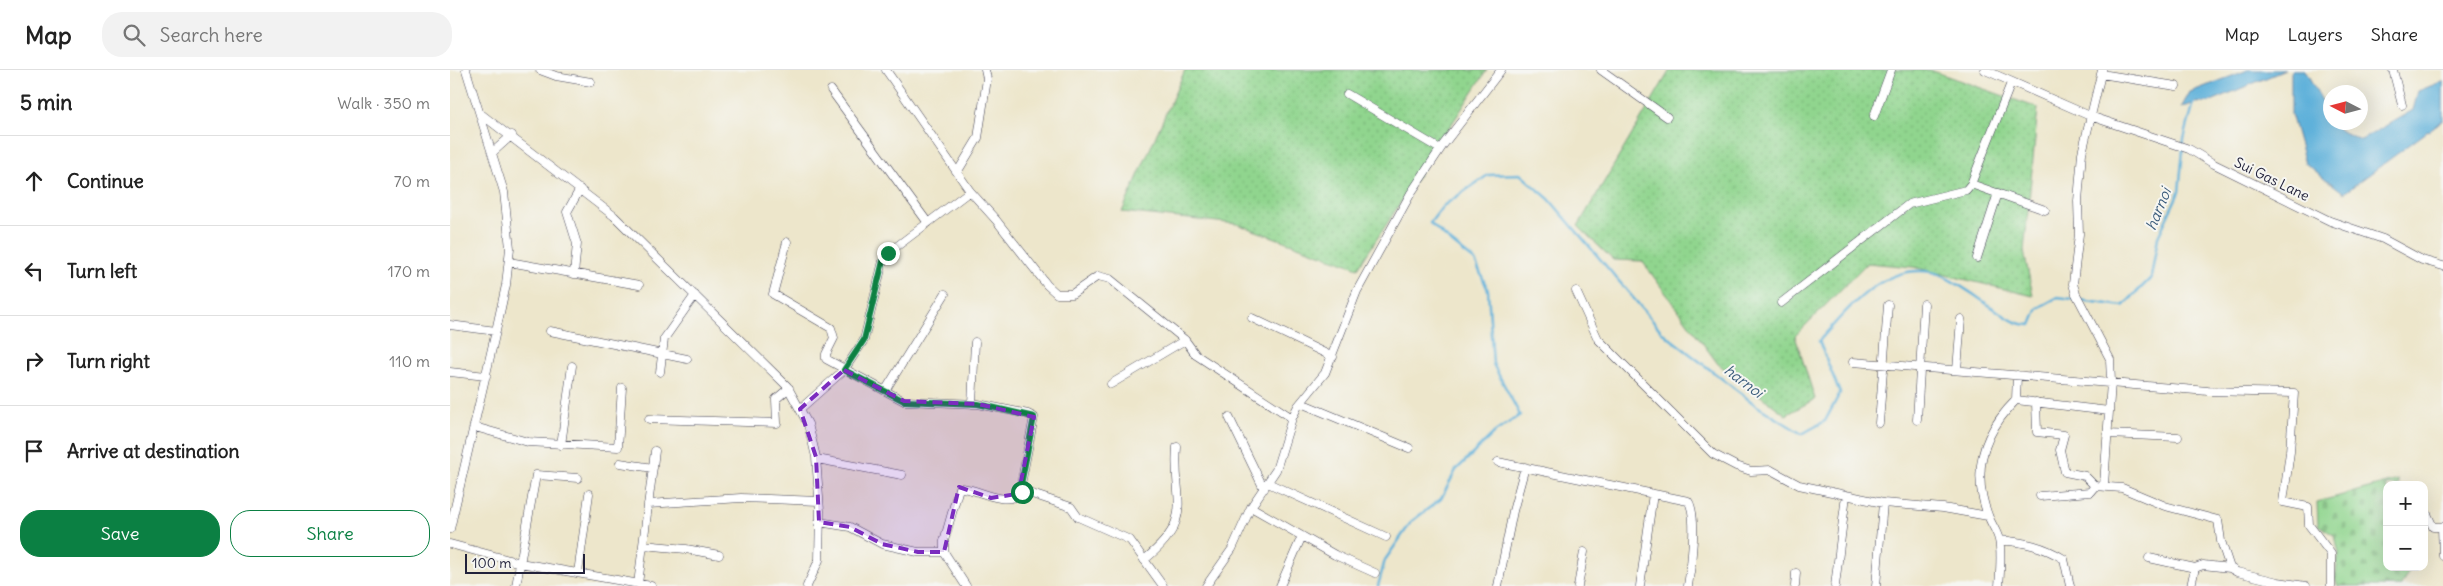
<!DOCTYPE html>
<html lang="en">
<head>
<meta charset="utf-8">
<style>
  :root { --surface:#fff; --page:#f2f2f2; --text:#222; --muted:#767676; --line:#e0e0e0; --accent:#0b8043 }
  body { margin:0; font-family:Delius,sans-serif; background:var(--page); color:var(--text) }
  .controls { position:absolute; right:15px; bottom:15px; display:grid; overflow:hidden; border-radius:10px; box-shadow:0 5px 20px #0002 }
  .controls button { width:45px; height:45px; display:grid; place-items:center; padding:0; border:0; border-bottom:1px solid var(--line); background:var(--surface); color:var(--text); font:25px sans-serif }
  .compass { position:absolute; left:1873px; top:15px; width:45px; height:45px; border-radius:50%; background:var(--surface); box-shadow:0 5px 20px #0002; rotate:276deg }
  .scale { position:absolute; left:15px; bottom:12px; width:120px; box-sizing:border-box; padding-left:5px; border:2px solid #22223b; border-top:0; font-size:14px; line-height:18px; white-space:nowrap; color:#22223b; -webkit-text-stroke:4px #f6f6f2; paint-order:stroke }
  .stop { position:absolute; width:15px; height:15px; margin:-11px; border:4px solid #0b8043; border-radius:50%; background:#fff }
  .stop.end { background:#0b8043; border-color:#fff; box-shadow:0 1px 5px #0008 }
  .list { margin:0; padding:0; list-style:none }
  h2 { display:flex; justify-content:space-between; align-items:center; height:65px; margin:0; padding:0 20px; font-size:21px }
  h2 small { font-size:16px; font-weight:400; color:var(--muted) }
  .list li { display:grid; grid-template-columns:32px 1fr auto; gap:15px; align-items:center; box-sizing:border-box; height:90px; padding:0 20px; border-top:1px solid var(--line) }
  .list b { display:block; font-size:19px; white-space:nowrap }
  .list em { font-size:16px; font-style:normal; color:var(--muted) }
  .actions { display:flex; gap:10px; padding:15px 20px }
  .actions a { flex:1; padding:11px 0; border:1px solid var(--accent); border-radius:20px; text-align:center; font-size:18px; color:var(--accent) }
  .actions .main { background:var(--accent); color:#fff }
  .icon { flex:none; width:28px; height:28px; fill:none; stroke:currentColor; stroke-width:2; stroke-linecap:round; stroke-linejoin:round }
  .map { position:relative; flex:none; width:1993px; height:516px; overflow:hidden }
  header { display:flex; align-items:center; gap:30px; box-sizing:border-box; height:70px; padding:0 25px; background:var(--surface); border-bottom:1px solid var(--line) }
  header strong { font-size:24px }
  nav { display:flex; gap:28px; margin-inline-start:auto; font-size:18px }
  .search { width:350px; height:45px; background:var(--page); display:flex; align-items:center; gap:12px; box-sizing:border-box; padding:0 18px; border-radius:20px; color:var(--muted); font-size:19px }
  main { display:flex }
  aside { flex:1; background:var(--surface) }
  .map>svg:first-child { display:block }
</style>
</head>
<body>
<header>
<strong>Map</strong>
<div class="search"><svg class="icon" aria-label="search" viewBox="0 0 24 24"><circle cx="10" cy="10" r="6"/><path d="M15 15l6 6"/></svg>Search here</div>
<nav><a>Map</a><a>Layers</a><a>Share</a></nav>
</header>
<main>
<aside>
<h2>5 min<small>Walk · 350 m</small></h2>
<ul class="list">
<li><svg class="icon" aria-label="ahead" viewBox="0 0 24 24"><path d="M12 20V5M6 11l6-6 6 6"/></svg><div><b>Continue</b></div><em>70 m</em></li>
<li><svg class="icon" aria-label="left" viewBox="0 0 24 24"><path d="M17 20v-9H6M10 6l-5 5 5 5"/></svg><div><b>Turn left</b></div><em>170 m</em></li>
<li><svg class="icon" aria-label="right" viewBox="0 0 24 24"><path d="M7 20v-9h11M14 6l5 5-5 5"/></svg><div><b>Turn right</b></div><em>110 m</em></li>
<li><svg class="icon" aria-label="arrive" viewBox="0 0 24 24"><path d="M6 21V4h12l-3 4 3 4H6"/></svg><div><b>Arrive at destination</b></div></li>
</ul>
<div class="actions"><a class="main">Save</a><a>Share</a></div>
</aside>
<div class="map">
<svg width="1993" height="516" viewBox="0 0 1993 516">
  <defs>
    <pattern id="grass-dots" width="8" height="8" patternUnits="userSpaceOnUse" patternTransform="scale(1.25)"><rect width="8" height="8" fill="#90d58e"/><path d="M2 2h.1M6 6h.1" fill="none" stroke="#7cb77b" stroke-width="1.8" stroke-linecap="round"/></pattern>
    <pattern id="cemetery-stones" width="16" height="16" patternUnits="userSpaceOnUse" patternTransform="scale(1.25)"><rect width="16" height="16" fill="#90d58e"/><path d="M2 7V4a2 2 0 0 1 4 0v3zM10 15v-3a2 2 0 0 1 4 0v3z" fill="#7cb77b"/></pattern>
  </defs>
  <rect width="100%" height="100%" fill="#f6f6f2"/>
  <filter id="ink" filterUnits="userSpaceOnUse"><feTurbulence type="fractalNoise" baseFrequency=".02" numOctaves="2"/><feDisplacementMap in="SourceGraphic" scale="10" xChannelSelector="R" yChannelSelector="G"/><feConvolveMatrix kernelMatrix="1 2 1 2 8 2 1 2 1" color-interpolation-filters="sRGB"/></filter>
  <filter id="wash" filterUnits="userSpaceOnUse"><feTurbulence type="fractalNoise" baseFrequency=".0096" numOctaves="4" result="noise"/><feDisplacementMap in="SourceGraphic" scale="20" xChannelSelector="R" yChannelSelector="G"/><feGaussianBlur stdDeviation="1.12" result="paint"/><feColorMatrix in="noise" values="0 0 0 0 0 0 0 0 0 0 0 0 0 0 0 0 0 1.4 0 .05"/><feComposite in="paint" operator="in"/></filter>
  <g filter="url(#wash)">
    <rect width="100%" height="100%" fill="#ede6cb"/>
    <path fill="url(#grass-dots)" stroke="#597c64" d="M735,0h302l-129,198 -121,-44 -115,-12z
      M1220,0h260l108,38 -14,143 9,45 -120,-29 -46,-4 -72,73 20,63 -29,16 -68,-51 -76,-103 -29,-1 -35,-34z"/>
    <path fill="url(#cemetery-stones)" stroke="#597c64" d="M1948,410v5h-11v82h24l-10,19h-63l-3,-7 4,-26 -4,-17 -17,-11 -1,-23z"/>
    <path fill="#5fb1da" stroke="#406a8a" d="M1798,0h37l-76,32 -14,1 -14,5 9,-16z
      M1841,0h14l25,45v7l4,1 5,7 22,10 52,-30 5,-19 25,-10v39l-99,73 -39,-30 -14,-49z"/>
    <g fill="none" stroke-linecap="round" stroke-linejoin="round">
      <path stroke="#5fb1da" stroke-width="2.5" d="M928,516l7,-26 27,-39 29,-22 15,-29 39,-38 25,-17 -27,-51 -5,-74 -13,-29 -24,-19 -21,-19 13,-17 45,-31 32,-1 29,25 114,134 94,73 45,28 23,-13 15,-28 -21,-52c28,-31 64,-78 112,-69 13,2 44,23 56,32 15,9 26,21 44,21l7,-17 20,-11 65,9 28,-28 7,-41 21,-45 5,-53 10,-37"/>
    </g>
  </g>
  <g filter="url(#ink)">
    <g fill="none" stroke-linecap="round" stroke-linejoin="round">
      <defs>
        <path id="minor" d="M90,0l16,6 35,6
          M436,0l84,121 26,29 51,65 10,9h15l26,-18 12,3 75,61 11,15 96,63
          M1151,0l66,47
          M1535,0l105,46 99,33 25,15 116,57 53,18 39,21 21,6
          M1652,0l-20,83 -4,48 1,33 -6,50 3,10 34,65 1,23 -7,103
          M1943,0l9,35
          M1651,4l75,12
          M381,20l97,133
          M897,24l93,55
          M31,44l133,102 173,170 21,38 8,33 4,54 -1,49 -12,26
          M1424,46l17,-46
          M43,82l19,-17
          M508,101l20,-33 9,-59 -2,-9
          M1521,114l74,26
          M337,172l-14,52 58,34 3,10 -8,16v5l78,42 74,3 50,10 6,3 -14,73 51,17 7,10 52,23 33,46
          M1527,188l21,-65
          M59,192l130,23
          M124,204l3,-30 -10,-32 13,-23
          M1126,221l22,48 115,115 23,12 15,5 20,-1 28,15 84,18 60,5 45,8
          M1331,233l128,-99 57,-14 5,-6 40,-101
          M802,248l81,39
          M0,255l46,6
          M100,261l137,28
          M1403,292l355,29 86,2 -4,59 -7,50 25,5 1,18 22,29v32
          M1507,300l4,-51
          M0,302l36,4
          M210,302l4,-33 31,-44
          M661,314l74,-44
          M435,321l60,-97
          M1566,330l93,11
          M1586,332l1,30 27,3 -4,15 5,22 20,4 10,10 -5,6 -50,4
          M851,333l108,45
          M522,334l3,-62
          M350,339l44,-39 20,-30 19,-79 5,-8 82,-62
          M779,347l35,72
          M199,349l128,4 -1,-24 13,-11
          M1467,350l7,-116
          M1429,353l9,-118
          M25,357l53,15 90,5 4,-59
          M1657,364l71,3
          M111,375l11,-79
          M367,389l85,16
          M1048,392l190,39c10,13 3,68 0,85
          M170,393l33,5
          M818,413l118,54
          M1645,416l27,2 43,18 53,14 3,21 9,27 7,4 41,10 2,4
          M198,434l93,-6 78,3
          M801,437l84,48 40,18
          M1977,444l6,13h10
          M369,452l31,5 32,17 36,8h26
          M1992,457l1,29
          M0,459l46,-198 10,-46 4,-37 -6,-56 -38,-122
          M1549,470c25,2 44,6 65,19l6,27
          M0,474l70,19 131,23
          M193,475l43,4 33,6
          M1699,488l46,10
          M694,490c53,-42 28,-60 33,-113
          M128,503l11,-79
          M1828,512l28,4
          M188,514l17,-133
          M66,516l20,-111 42,3
          M516,516l-22,-34v-11l15,-53c21,0 43,20 64,5
          M756,516l26,-37 19,-42 25,-37 16,-52 6,-12 27,-33 32,-82 54,-98 32,-48 58,-75
          M830,516l22,-50
          M1048,516l15,-75 12,-44
          M1128,516l6,-34
          M1190,516l13,-92
          M1345,516l1,-13
          M1385,516l11,-91
          M1426,516l7,-83
          M1549,516c1,-14 3,-33 0,-46 -2,-9 -8,-16 -11,-25 -17,-44 -5,-82 28,-115l1,-25
          M1741,516l4,-18 8,-3 27,3"/>
      </defs>
      <use href="#minor" stroke="#403f51" stroke-width="9"/>
      <use href="#minor" stroke="#fff" stroke-width="8"/>
    </g>
  </g>
  <g fill="none" stroke-linecap="round" stroke-linejoin="round" filter="url(#ink)">
    <path stroke="#0b8043" stroke-width="6" d="M438,183l-5,8 -19,79 -20,30 60,31 74,3 56,13 -14,73 2,2"/>
  </g>
  <path fill="#7b2cbf" fill-opacity="0.2" stroke="#7b2cbf" stroke-width="4" stroke-dasharray="10 6" stroke-linejoin="round" d="M394,300l60,31 74,3 56,13 -15,74 4,2 -32,5 -32,-11 -15,65h-26l-36,-8 -32,-17 -31,-5 -3,-65 -16,-48z"/>
  <g text-anchor="middle" dominant-baseline="central" stroke-width="4" stroke-linejoin="round" paint-order="stroke">
    <g font-size="14" fill="#22223b" stroke="#f6f6f2">
      <text transform="translate(1822 109) rotate(26)">Sui Gas Lane</text>
    </g>
    <g font-size="15" font-style="italic" fill="#3a5b7b" stroke="#f6f6f2">
      <text transform="translate(1708 139) rotate(-68)">harnoi</text>
      <text transform="translate(1294 311) rotate(37)">harnoi</text>
    </g>
  </g>
</svg>
<div class="controls">
<button>+</button>
<button>−</button>
</div>
<svg class="compass" viewBox="-18 -18 36 36"><path d="M0-13l5 13h-10z" fill="#e53935"/><path d="M0 13l5-13h-10z" fill="#767676"/></svg>
<div class="scale">100 m</div>
<div class="stop" style="left:572px;top:422px"></div>
<div class="stop end" style="left:438px;top:183px"></div>
</div>
</main>
</body>
</html>
